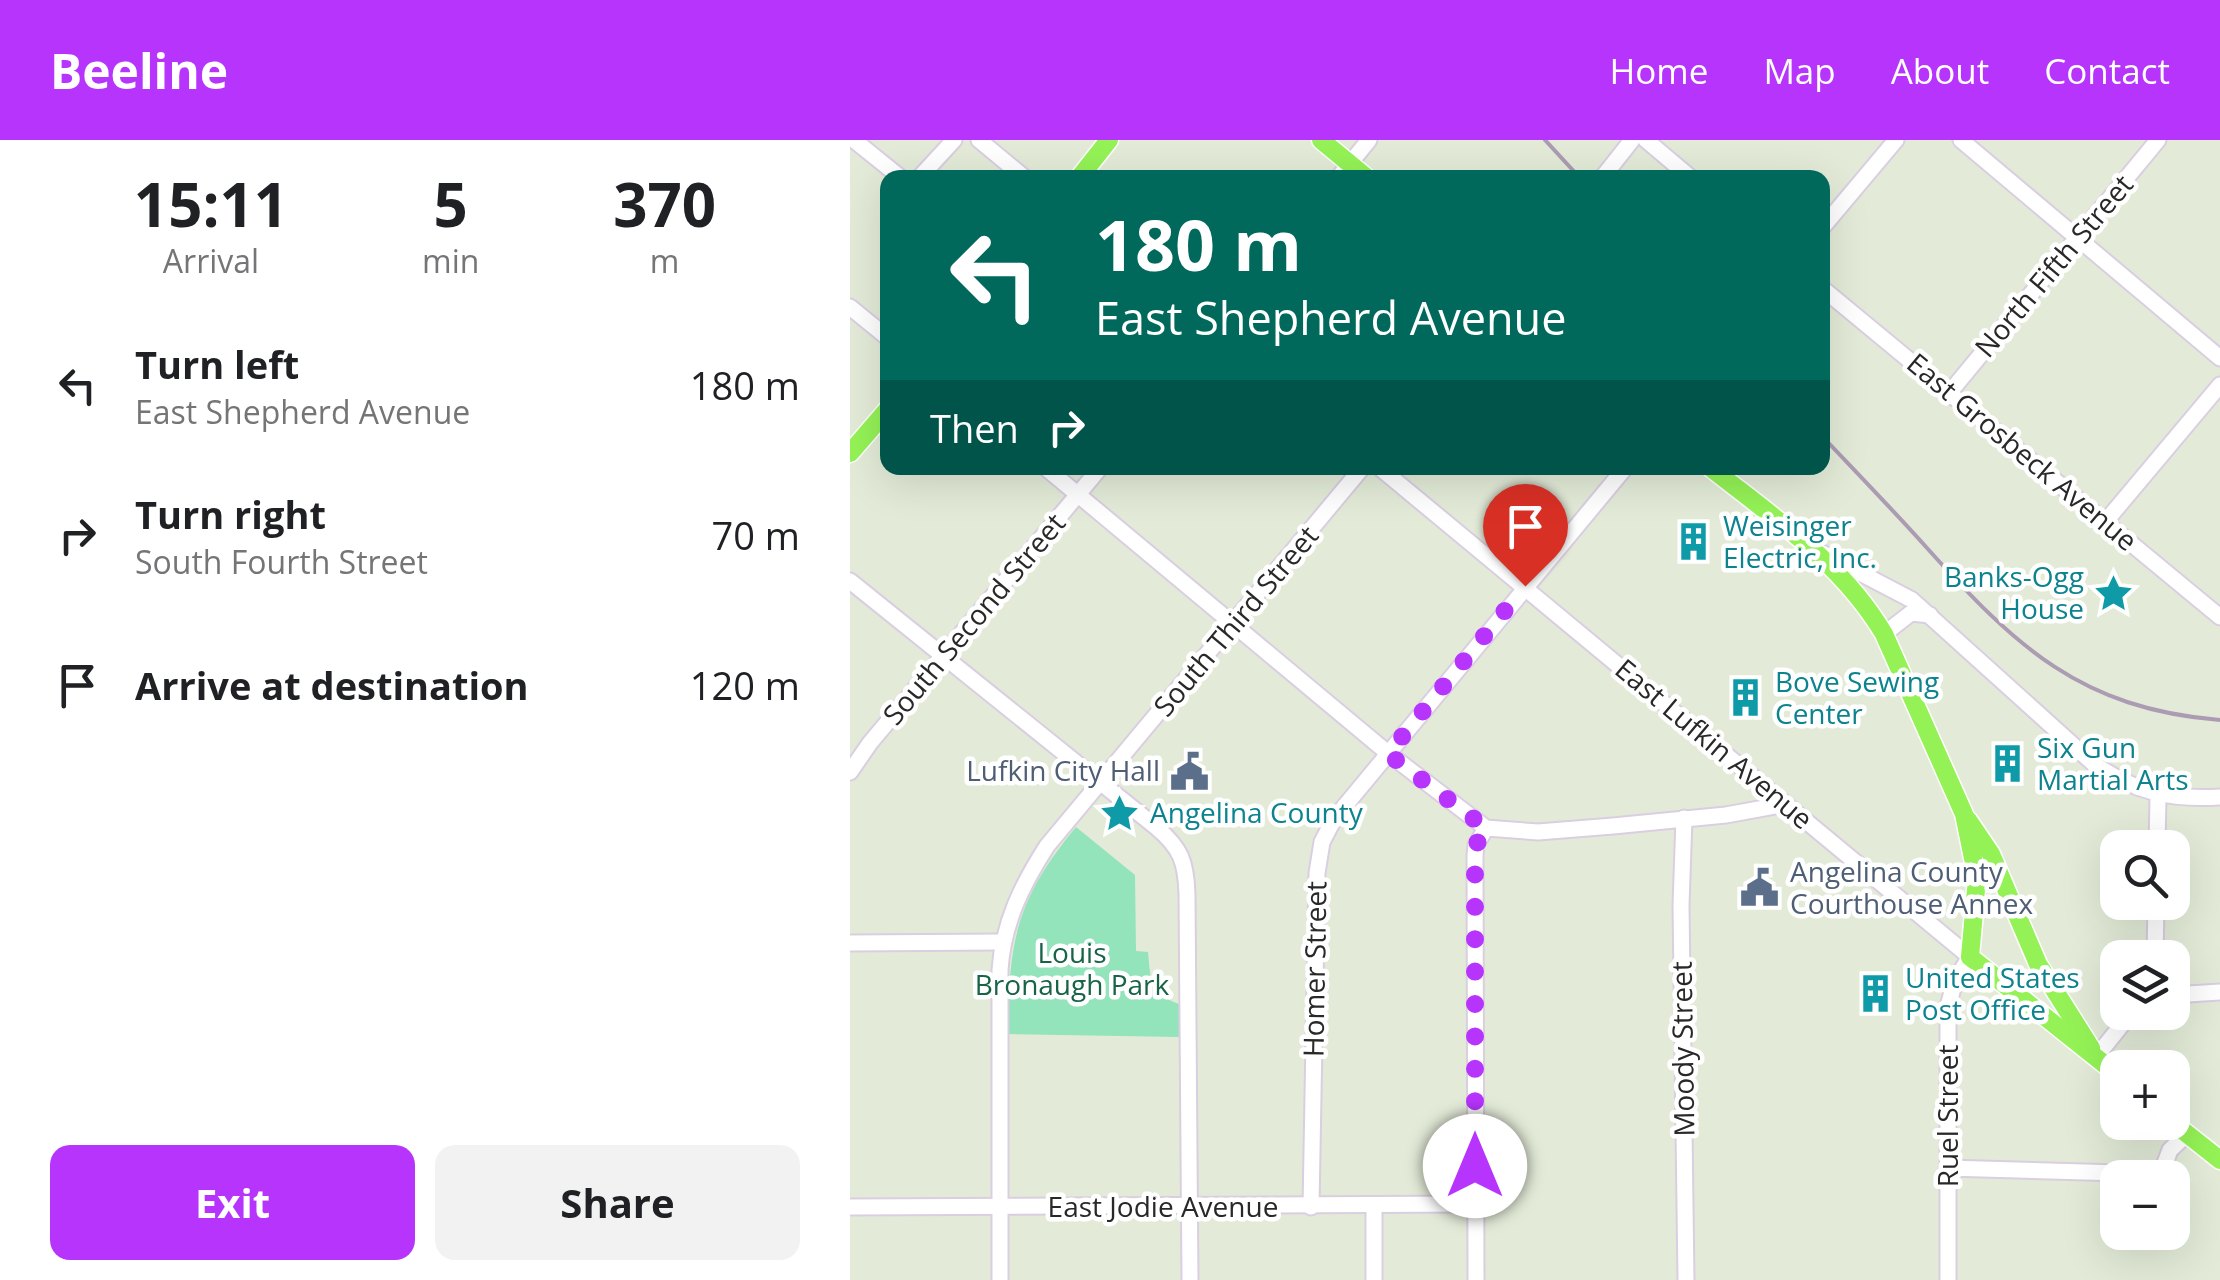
<!DOCTYPE html>
<html lang="en">
<head>
<meta charset="utf-8">
<style>
	:root { --surface:#fff; --page:#f2f2f2; --text:#202124; --muted:#757577; --accent:#b634fc }
	body { margin:0; font-family:"Open Sans",sans-serif; background:var(--page); color:var(--text); height:100vh; display:flex; flex-direction:column; font-size:38px; white-space:nowrap }
	* { box-sizing:border-box; margin:0 }
	p { font-size:32px; color:var(--muted) }
	.icon { flex:none; width:55px; height:55px; fill:none; stroke:currentColor; stroke-width:2; stroke-linecap:round; stroke-linejoin:round }
	.map { position:relative; flex:1; overflow:hidden }
	.details { display:flex; flex-direction:column; background:var(--surface); width:850px }
	.details>* { flex:none }
	.hud { position:absolute; left:30px; top:30px; width:950px; height:305px; border-radius:20px; box-shadow:0 10px 40px #0002; background:#00695c; color:#fff; overflow:hidden }
	.controls { position:absolute; left:1250px; top:690px; display:grid; gap:20px }
	.controls a { display:grid; place-items:center; width:90px; height:90px; border-radius:20px; background:var(--surface); box-shadow:0 10px 40px #0002; font-size:50px }
	.pin { position:absolute; display:grid; place-items:center; width:85px; height:85px; color:#fff; margin:-102px -42px; border-radius:50% 50% 50% 0; rotate:-45deg; box-shadow:0 0 10px #0007 }
	.pin .icon { rotate:45deg }
	.me { position:absolute; width:110px; margin:-55px; rotate:0deg; stroke-linejoin:round; filter:drop-shadow(0 0 8px #0008) }
	.turn { display:flex; align-items:center; gap:35px; height:210px; padding:0 50px; font-size:45px }
	.turn .icon { width:130px; height:130px; stroke-width:2.5 }
	.turn b { display:block; font-size:70px; line-height:85px }
	.then { display:flex; align-items:center; height:95px; padding:0 50px; background:#0003; gap:20px; font-size:38px }
	.eta { display:flex; justify-content:space-evenly; align-items:center; height:170px; text-align:center }
	.eta b { font-size:60px; font-weight:700; line-height:70px }
	.primary-button { display:flex; gap:20px; margin-top:auto; padding:20px 50px }
	.primary-button a { flex:1; height:115px; border-radius:20px; background:var(--accent); color:#fff; font-size:40px; font-weight:700; line-height:115px; text-align:center }
	.primary-button a+a { background:var(--page); color:var(--text) }
	ul { padding:0; list-style:none }
	li { display:flex; align-items:center; gap:30px; height:150px; padding:0 50px }
	li div { flex:1 }
	li b { display:block; font-size:38px }
	li em { font-style:normal }
	header { display:flex; align-items:center; gap:60px; box-sizing:border-box; height:140px; padding:0 50px; background:var(--accent); color:#fff }
	header strong { font-size:48px }
	nav { display:flex; gap:55px; margin-inline-start:auto; font-size:35px }
	main { display:flex; flex:1; min-height:0 }
	.map>svg:first-child { display:block }
</style>
</head>
<body>
<header>
<strong>Beeline</strong>
<nav><a>Home</a><a>Map</a><a>About</a><a>Contact</a></nav>
</header>
<main>
<section class="details">
<div class="eta">
<div><b>15:11</b><p>Arrival</p></div>
<div><b>5</b><p>min</p></div>
<div><b>370</b><p>m</p></div>
</div>
<ul>
<li><svg class="icon" aria-label="left" viewBox="0 0 24 24"><path d="M17 20v-9H6M10 6l-5 5 5 5"/></svg><div><b>Turn left</b><p>East Shepherd Avenue</p></div><em>180 m</em></li>
<li><svg class="icon" aria-label="right" viewBox="0 0 24 24"><path d="M7 20v-9h11M14 6l5 5-5 5"/></svg><div><b>Turn right</b><p>South Fourth Street</p></div><em>70 m</em></li>
<li><svg class="icon" aria-label="arrive" viewBox="0 0 24 24"><path d="M6 21V4h12l-3 4 3 4H6"/></svg><div><b>Arrive at destination</b></div><em>120 m</em></li>
</ul>
<div class="primary-button"><a>Exit</a><a>Share</a></div>
</section>
<div class="map">
<svg width="1370" height="1140" viewBox="0 0 1370 1140">
	<rect width="100%" height="100%" fill="#e3ebd8"/>
	<path fill="#93e3bb" d="M226,687L285,735L286,811L298,812C301,842 299,853 329,864L330,897L158,894C159,801 165,761 226,687Z"/>
	<g fill="none" stroke-linecap="round" stroke-linejoin="round">
		<defs>
			<g id="minor">
				<path d="M4,0L51,38"/>
				<path d="M129,0L175,38"/>
				<path d="M796,0L841,38"/>
				<path d="M1111,0L1370,218"/>
				<path d="M69,38L104,0"/>
				<path d="M488,38L519,0"/>
				<path d="M752,38L782,0"/>
				<path d="M972,88L1046,0"/>
				<path d="M972,148L1370,477"/>
				<path d="M0,167L38,198"/>
				<path d="M1100,252L1308,0"/>
				<path d="M196,328L539,614L636,688L688,692L763,686L876,675L936,664"/>
				<path d="M530,328L1120,817L1105,840L1098,867V1140"/>
				<path d="M1256,381L1370,245"/>
				<path d="M972,413L1062,460L1244,624C1285,652 1320,660 1370,657"/>
				<path d="M0,441L306,687C331,708 336,722 337,754L340,1140"/>
				<path d="M1034,494L1061,473L1080,475"/>
				<path d="M0,632L20,603L250,328"/>
				<path d="M834,678L831,765L836,1140"/>
				<path d="M1307,708L1308,656"/>
				<path d="M0,803L152,802"/>
				<path d="M1305,818L1306,762"/>
				<path d="M1322,855L1370,852"/>
				<path d="M1246,917L1282,872"/>
				<path d="M1097,1028L1306,1034L1312,1031L1320,1010L1336,995"/>
				<path d="M0,1067L625,1064"/>
				<path d="M461,1067L467,733L472,702L484,679L775,328"/>
				<path d="M150,1140V830C153,783 172,745 197,706L512,328"/>
				<path d="M524,1140V1066"/>
				<path d="M626,1140L625,715L626,705L636,688"/>
			</g>
			<g id="major">
				<path d="M471,0L517,38"/>
				<path d="M229,38L259,0"/>
				<path d="M0,313L38,269"/>
				<path d="M861,328C924,378 992,423 1034,494L1114,674L1127,738L1120,817L1268,935"/>
				<path d="M1118,680L1141,714L1188,824L1241,908"/>
				<path d="M1322,982L1370,1020"/>
			</g>
		</defs>
		<use href="#minor" stroke="#dacee1" stroke-width="19"/>
		<use href="#major" stroke="#fff" stroke-width="21"/>
		<use href="#minor" stroke="#fff" stroke-width="15"/>
		<use href="#major" stroke="#94f256" stroke-width="18"/>
		<g stroke="#ab9cb3" stroke-width="4">
			<path d="M695,0L730,38"/>
			<path d="M972,296C1007,333 1043,370 1077,408C1165,506 1231,569 1370,580"/>
		</g>
	</g>
	<g fill="none" stroke-linecap="round" stroke-linejoin="round">
		<path stroke="#b634fc" stroke-width="18" stroke-dasharray="0 32.4" d="M625,1026V715L626,705L636,688L538,614L675,446"/>
	</g>
	<defs>
		<symbol id="building-bare" viewBox="-9 -9 18 18"><path d="M-4-6H4V6H1V3H-1V6H-4ZM-2.5-4.3h1.7v1.8h-1.7ZM.8-4.3h1.7v1.8H.8ZM-2.5-1h1.7V.8h-1.7ZM.8-1h1.7V.8H.8Z" fill="#0f9aa8" stroke="#fff" stroke-width="2.5" paint-order="stroke"/></symbol>
		<symbol id="sight-bare" viewBox="-9 -9 18 18"><path d="M0-6L1.8-2.2L6-1.7L2.9 1.2L3.7 5.4L0 3.3L-3.7 5.4L-2.9 1.2L-6-1.7L-1.8-2.2Z" fill="#0f9aa8" stroke="#fff" stroke-width="2.5" paint-order="stroke"/></symbol>
		<symbol id="civic-bare" viewBox="-9 -9 18 18"><path d="M-.6-6.5H3V-4.5H.6V-3L4-1V1h2V6H-6V1h2V-1L-.6-3ZM-1.2 2.5V6h2.4V2.5Z" fill="#5c6f8a" stroke="#fff" stroke-width="2.5" paint-order="stroke"/></symbol>
	</defs>
	<g fill-rule="evenodd">
		<use href="#building-bare" x="816" y="374" width="55" height="55"/>
		<use href="#sight-bare" x="1236" y="426" width="55" height="55"/>
		<use href="#building-bare" x="868" y="530" width="55" height="55"/>
		<use href="#building-bare" x="1130" y="596" width="55" height="55"/>
		<use href="#civic-bare" x="312" y="604" width="55" height="55"/>
		<use href="#sight-bare" x="242" y="646" width="55" height="55"/>
		<use href="#civic-bare" x="882" y="720" width="55" height="55"/>
		<use href="#building-bare" x="998" y="826" width="55" height="55"/>
	</g>
	<g text-anchor="middle" stroke-width="9" stroke-linejoin="round" paint-order="stroke">
		<g font-size="28" fill="#282828" stroke="#fff">
			<text transform="translate(1204 126) rotate(-50)" y="10">North Fifth Street</text>
			<text transform="translate(1172 312) rotate(40)" y="10">East Grosbeck Avenue</text>
			<text transform="translate(124 479) rotate(-50)" y="10">South Second Street</text>
			<text transform="translate(386 481) rotate(-50)" y="10">South Third Street</text>
			<text transform="translate(864 604) rotate(40)" y="10">East Lufkin Avenue</text>
			<text transform="translate(465 829) rotate(-89)" y="10">Homer Street</text>
			<text transform="translate(833 909) rotate(-91)" y="10">Moody Street</text>
			<text transform="translate(1098 976) rotate(-90)" y="10">Ruel Street</text>
			<text x="313" y="1077">East Jodie Avenue</text>
		</g>
		<g font-size="28" fill="#0d838f" stroke="#fff" text-anchor="start">
			<text x="873" y="396">Weisinger<tspan x="873" dy="32">Electric, Inc.</tspan></text>
			<text x="1234" y="447" text-anchor="end">Banks-Ogg<tspan x="1234" dy="32">House</tspan></text>
			<text x="925" y="552">Bove Sewing<tspan x="925" dy="32">Center</tspan></text>
			<text x="1187" y="618">Six Gun<tspan x="1187" dy="32">Martial Arts</tspan></text>
			<text x="300" y="683">Angelina County</text>
			<text x="1055" y="848">United States<tspan x="1055" dy="32">Post Office</tspan></text>
		</g>
		<g font-size="28" fill="#4e5e75" stroke="#fff" text-anchor="end">
			<text x="310" y="641">Lufkin City Hall</text>
			<text x="940" y="742" text-anchor="start">Angelina County<tspan x="940" dy="32">Courthouse Annex</tspan></text>
		</g>
		<g font-size="28" fill="#186448" stroke="#fff">
			<text x="222" y="823">Louis<tspan x="222" dy="32">Bronaugh Park</tspan></text>
		</g>
	</g>
</svg>
<div class="controls">
<a><svg class="icon" aria-label="search" viewBox="0 0 24 24"><circle cx="10" cy="10" r="6"/><path d="M15 15l6 6"/></svg></a>
<a><svg class="icon" aria-label="layers" viewBox="0 0 24 24"><path d="M12 4l9 5-9 5-9-5zM3 14l9 5 9-5"/></svg></a>
<a>+</a>
<a>−</a>
</div>
<div class="pin" style="left:675px;top:446px;background:#d93025"><svg class="icon" aria-label="arrive" viewBox="0 0 24 24"><path d="M6 21V4h12l-3 4 3 4H6"/></svg></div>
<svg class="me" style="left:625px;top:1026px" viewBox="-20 -20 40 40"><circle r="19" fill="#fff"/><path d="M0-13L10 11 0 6-10 11z" fill="#b634fc"/></svg>
<div class="hud">
<div class="turn"><svg class="icon" aria-label="left" viewBox="0 0 24 24"><path d="M17 20v-9H6M10 6l-5 5 5 5"/></svg><div><b>180 m</b>East Shepherd Avenue</div></div>
<div class="then">Then<svg class="icon" aria-label="right" viewBox="0 0 24 24"><path d="M7 20v-9h11M14 6l5 5-5 5"/></svg></div>
</div>
</div>
</main>
</body>
</html>
